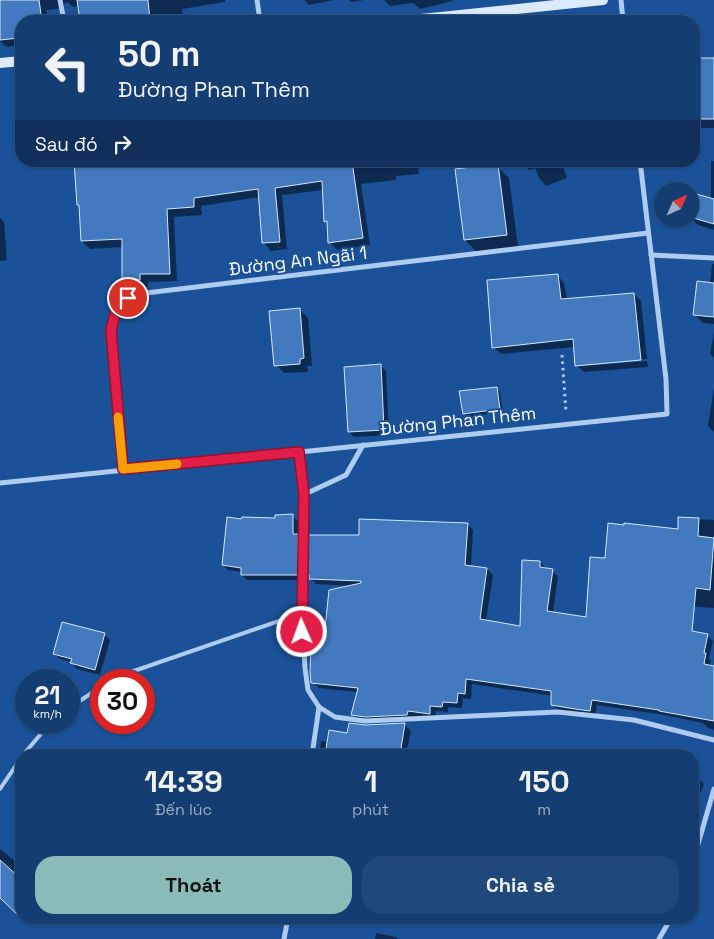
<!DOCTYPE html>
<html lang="vi">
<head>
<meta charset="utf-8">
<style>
	:root { --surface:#143d72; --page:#21487a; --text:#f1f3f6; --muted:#9daec4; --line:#335684; --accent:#8bbbb9 }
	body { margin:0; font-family:"Space Grotesk",sans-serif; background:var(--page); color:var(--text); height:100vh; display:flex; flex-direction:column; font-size:19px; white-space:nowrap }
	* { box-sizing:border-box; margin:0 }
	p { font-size:16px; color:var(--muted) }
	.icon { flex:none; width:28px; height:28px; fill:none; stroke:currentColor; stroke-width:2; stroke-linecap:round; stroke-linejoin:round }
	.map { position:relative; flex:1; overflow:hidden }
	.details { position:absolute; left:15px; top:749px; width:684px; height:175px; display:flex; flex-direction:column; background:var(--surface); border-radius:20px; box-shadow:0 1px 4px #0004,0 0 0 1px var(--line) }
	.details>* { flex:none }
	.top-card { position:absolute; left:15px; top:15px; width:685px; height:152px; border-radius:20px; box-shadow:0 1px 4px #0004,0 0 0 1px var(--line); background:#143d72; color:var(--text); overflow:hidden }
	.needle { width:32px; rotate:45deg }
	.buttons { position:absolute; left:654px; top:182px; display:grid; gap:10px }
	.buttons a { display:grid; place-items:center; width:45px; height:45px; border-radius:50%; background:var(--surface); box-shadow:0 1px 4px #0004,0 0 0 1px var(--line); font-size:25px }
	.speed { position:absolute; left:15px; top:669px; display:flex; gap:10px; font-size:25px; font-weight:700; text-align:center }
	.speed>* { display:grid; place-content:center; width:65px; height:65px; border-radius:50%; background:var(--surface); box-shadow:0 1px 4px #0004,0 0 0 1px var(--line); line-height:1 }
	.speed small { font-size:12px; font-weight:400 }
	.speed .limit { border:8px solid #d22; background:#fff; color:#111 }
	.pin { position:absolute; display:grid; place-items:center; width:42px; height:42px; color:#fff; margin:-21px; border:2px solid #fff; border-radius:50%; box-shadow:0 1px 5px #0007 }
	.me { position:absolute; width:55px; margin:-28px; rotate:358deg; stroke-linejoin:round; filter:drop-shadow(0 0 4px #0008) }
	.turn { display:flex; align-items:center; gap:18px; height:105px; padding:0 20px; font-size:22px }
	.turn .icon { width:65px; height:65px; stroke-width:2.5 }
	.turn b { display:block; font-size:35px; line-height:42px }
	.then { display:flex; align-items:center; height:48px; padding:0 20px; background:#0003; gap:10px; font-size:19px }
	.eta { display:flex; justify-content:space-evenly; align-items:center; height:85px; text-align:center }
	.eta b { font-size:30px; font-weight:600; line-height:35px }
	.action { display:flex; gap:10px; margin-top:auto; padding:10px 20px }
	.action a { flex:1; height:58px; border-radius:20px; background:var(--accent); color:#111; font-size:20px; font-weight:600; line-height:58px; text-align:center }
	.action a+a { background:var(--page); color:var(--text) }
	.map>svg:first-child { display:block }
</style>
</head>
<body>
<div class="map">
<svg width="714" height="939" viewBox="0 0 714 939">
	<rect width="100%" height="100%" fill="#1a5198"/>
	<g fill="#0007">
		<path d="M0,0H225V2L182,9L183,16L156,19V21H81L80,12L77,6L73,7L68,2L64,4L63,8L46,10L48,21H21V45L6,47L0,41Z"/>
		<path d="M304,0H333L309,5Z"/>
		<path d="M349,0H364L351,2Z"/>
		<path d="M384,0H453V1L420,9L413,3L390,6Z"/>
		<path d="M694,59L714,60V128H694Z"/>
		<path d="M75,161H417L419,174L396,176V180L361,184L370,245L337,250L330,242L329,225L325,221L323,190L282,195L287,249L271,251L264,243L260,197L201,206L202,215L174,217L177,281L148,282V287H131L123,279V247L90,249L82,241L80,207L78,205Z"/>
		<path d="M521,161H561L567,178L546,186L539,178L535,168L529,170Z"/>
		<path d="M711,161H714V230L698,225L690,218V210L711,199Z"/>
		<path d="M497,166L509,178L518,247L477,252L465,240L457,170Z"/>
		<path d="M0,218L4,222L7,260L0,261Z"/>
		<path d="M712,264H714V324L703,323L695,315L710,284Z"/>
		<path d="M557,275L564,283L567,300L634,294L641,301L647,359L581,364V366L647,361L648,367L584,372L576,365L575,347L501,354L493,347Z"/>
		<path d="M300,310L308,318L312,366H307L308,372L284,373L276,365Z"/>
		<path d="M714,332V358L710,354Z"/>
		<path d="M380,365L386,371L389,435L354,437L349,432Z"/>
		<path d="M496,388L500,392L503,412L468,417L464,413Z"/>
		<path d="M714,388V432L708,426Z"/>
		<path d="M293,516L298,521V536L303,541V580H247L242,575V572L228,570L223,564L243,520H276Z"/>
		<path d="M679,518L714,520V608L597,600L606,560L679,530Z"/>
		<path d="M468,524L473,530L471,567L487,569L493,575L486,621L521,627L539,562L558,576L553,613L707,635L713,641L709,659L711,660L710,665L714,666V730L708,728L703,723L664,715L597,705L595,716L558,710L552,704L553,696L472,684L471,699L463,698L462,708L448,707V712L436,711L435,719L358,720L353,714L358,692L319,688L313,682L326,639L351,586L316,584L308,575L360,537Z"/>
		<path d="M104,634L110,640L100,675L77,669L71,662L60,659L54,654Z"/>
		<path d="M405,725L411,731L406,755H319L321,741L328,742L365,727Z"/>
		<path d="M692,775L697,777L704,784L696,804L692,803Z"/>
		<path d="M0,849L19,864L13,873L21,881V917L0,899Z"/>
		<path d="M376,933L396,937L398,939H375Z"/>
	</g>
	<g fill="#437abf" stroke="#d5e7fb">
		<path d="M0,0H39L42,21H21V34H18L19,38L0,40Z"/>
		<path d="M77,0H148L150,20L80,21Z"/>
		<rect x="694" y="58" width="20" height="61"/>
		<path d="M74,161H352L363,238L328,243L327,221L324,222L322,181L275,188L280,242L262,243L258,189L194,198V207L167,209L170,274H140V280H122V239L81,241L79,205H77Z"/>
		<path d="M498,164L507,235L464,240L455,169Z"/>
		<path d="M693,193L714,199V224L690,217V206Z"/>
		<path d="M558,274L561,299L634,293L641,360L575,366L573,339L492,348L487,280Z"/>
		<path d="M697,281L714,283V317L693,315Z"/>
		<path d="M300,308L304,358L300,359V364L274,366L269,311Z"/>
		<path d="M381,364L384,430L348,432L344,367Z"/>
		<path d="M497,387L500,409L463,414L459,391Z"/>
		<path d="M293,514V534H298V575H241V568L222,565L227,517L241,519L242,517L275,518V515Z"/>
		<path d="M678,517L699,518L698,536L714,538L710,590L696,588L692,631L708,634L704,653H706L704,664L714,666V721L659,711V710L592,700L590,711L575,709L551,705V691L466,679L465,694L458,693L457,703L443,702L442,707L430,706V714L408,711L407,715L365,717L351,715L358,688L311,683L310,672L311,637L324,638L329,590L361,583V581L309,579V575H307V535H359V519L468,523L465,565L487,568L480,619L520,626L522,560L540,561V567L553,569L547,611L586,617L590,557L605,558L608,523L624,525V523L678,529Z"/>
		<path d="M62,622L105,633L95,670L70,663L72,659L53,654Z"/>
		<path d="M349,723L365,725L405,723L400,755H325L329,730L347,733Z"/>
		<path d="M0,860L21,879V918L0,898Z"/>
	</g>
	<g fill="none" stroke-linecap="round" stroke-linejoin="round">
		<path stroke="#aeccf0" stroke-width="3" stroke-dasharray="2.5 4" stroke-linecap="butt" d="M562,355L566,412"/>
		<g stroke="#aeccf0" stroke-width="4">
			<path d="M114,680L131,672L302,613"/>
			<path d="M69,708L101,687"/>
			<path d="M23,755L51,722"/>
			<path d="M0,789L21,758"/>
		</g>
		<g stroke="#aeccf0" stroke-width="5">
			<path d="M60,0L64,21"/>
			<path d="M257,0L260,21"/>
			<path d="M621,0L623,21"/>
			<path d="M651,255L714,258"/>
			<path d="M363,445L346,475L303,495L302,613L305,668L308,690L319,707L335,717L365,721L558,712L634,720L714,740"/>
			<path d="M299,452L303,495"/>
			<path d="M123,469L111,330C117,304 120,301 146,293L648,233"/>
			<path d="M0,483L667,414L666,379L640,161"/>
			<path d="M312,755L319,707"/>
			<path d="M692,865L714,789"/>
			<path d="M284,939L288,918"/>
			<path d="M659,939L671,918"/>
		</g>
		<g stroke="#dceafb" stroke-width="10">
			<path d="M402,21L603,0"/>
			<path d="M0,63L21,61"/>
		</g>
	</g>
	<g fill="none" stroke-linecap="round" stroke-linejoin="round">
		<defs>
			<path id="route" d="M128,298L116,311L111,330L123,469L299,452L304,495L302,632"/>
		</defs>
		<use href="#route" stroke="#92132f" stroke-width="12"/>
		<use href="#route" stroke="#e11d48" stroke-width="9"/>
		<path stroke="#f59e0b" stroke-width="9" d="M118,417L123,469L177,464"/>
	</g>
	<g text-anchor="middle" stroke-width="4" stroke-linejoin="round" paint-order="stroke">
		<g font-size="18" fill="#fff" stroke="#1a5198">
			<text transform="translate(298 261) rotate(-7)" y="6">Đường An Ngãi 1</text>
			<text transform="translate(458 421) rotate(-6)" y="6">Đường Phan Thêm</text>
		</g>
	</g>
</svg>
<div class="buttons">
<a><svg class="needle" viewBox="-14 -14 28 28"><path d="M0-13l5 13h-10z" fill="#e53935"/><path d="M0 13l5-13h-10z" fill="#9daec4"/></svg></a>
</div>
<div class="speed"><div>21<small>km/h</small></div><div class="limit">30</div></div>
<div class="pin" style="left:128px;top:298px;background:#d93025"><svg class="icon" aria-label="arrive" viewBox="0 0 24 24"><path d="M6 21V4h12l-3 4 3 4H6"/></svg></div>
<svg class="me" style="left:302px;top:632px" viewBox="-20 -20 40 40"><circle r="17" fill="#e11d48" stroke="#fff" stroke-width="3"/><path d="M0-11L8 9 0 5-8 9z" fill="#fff"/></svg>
<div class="top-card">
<div class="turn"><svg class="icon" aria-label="left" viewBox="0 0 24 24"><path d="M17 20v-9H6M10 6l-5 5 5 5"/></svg><div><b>50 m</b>Đường Phan Thêm</div></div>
<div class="then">Sau đó<svg class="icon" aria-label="right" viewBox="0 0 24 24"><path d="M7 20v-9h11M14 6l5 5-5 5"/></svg></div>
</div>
<section class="details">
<div class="eta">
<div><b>14:39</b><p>Đến lúc</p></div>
<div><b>1</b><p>phút</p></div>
<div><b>150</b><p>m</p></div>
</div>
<div class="action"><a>Thoát</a><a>Chia sẻ</a></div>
</section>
</div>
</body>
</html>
